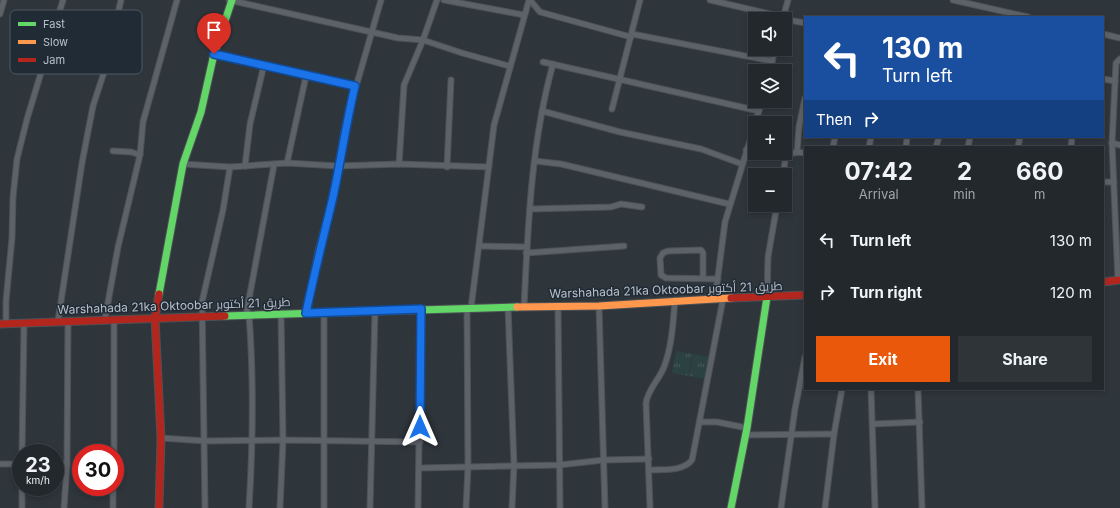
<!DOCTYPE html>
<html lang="en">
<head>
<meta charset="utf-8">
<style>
	:root { --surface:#22282c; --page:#2e3438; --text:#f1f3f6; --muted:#a2a6a9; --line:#3f4448; --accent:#ea580c }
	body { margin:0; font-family:Inter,Cairo,sans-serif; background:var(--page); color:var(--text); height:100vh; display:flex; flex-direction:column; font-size:15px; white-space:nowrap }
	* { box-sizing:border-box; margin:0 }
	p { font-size:13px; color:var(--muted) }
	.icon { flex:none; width:22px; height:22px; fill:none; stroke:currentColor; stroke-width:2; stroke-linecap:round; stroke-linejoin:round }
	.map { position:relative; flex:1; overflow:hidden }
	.details { position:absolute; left:804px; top:146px; width:300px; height:244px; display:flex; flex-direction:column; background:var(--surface); border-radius:0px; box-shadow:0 2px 6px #0003,0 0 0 1px var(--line) }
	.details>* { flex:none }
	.banner { position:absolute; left:804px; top:16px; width:300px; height:122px; border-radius:0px; box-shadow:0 2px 6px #0003,0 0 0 1px var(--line); background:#1a4fa0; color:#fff; overflow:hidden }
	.fabs { position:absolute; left:748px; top:12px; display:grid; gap:8px }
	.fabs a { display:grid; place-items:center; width:44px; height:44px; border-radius:0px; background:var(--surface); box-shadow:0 2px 6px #0003,0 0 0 1px var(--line); font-size:20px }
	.speed { position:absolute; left:12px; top:444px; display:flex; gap:8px; font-size:20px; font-weight:700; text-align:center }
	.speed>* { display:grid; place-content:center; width:52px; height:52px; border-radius:50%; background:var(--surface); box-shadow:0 2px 6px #0003,0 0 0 1px var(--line); line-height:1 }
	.speed small { font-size:10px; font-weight:400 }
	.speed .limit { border:6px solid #d22; background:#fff; color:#111 }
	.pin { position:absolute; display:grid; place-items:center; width:34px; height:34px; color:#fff; margin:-41px -17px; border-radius:50% 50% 50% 0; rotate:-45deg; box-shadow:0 0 4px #0007 }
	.pin .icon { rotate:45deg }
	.me { position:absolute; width:44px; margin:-22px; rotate:0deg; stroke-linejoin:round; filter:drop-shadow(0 0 3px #0008) }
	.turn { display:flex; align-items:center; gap:14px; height:84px; padding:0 12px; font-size:18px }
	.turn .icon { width:52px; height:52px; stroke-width:2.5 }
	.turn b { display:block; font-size:28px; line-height:34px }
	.then { display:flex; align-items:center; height:38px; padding:0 12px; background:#0003; gap:8px; font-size:15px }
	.eta { display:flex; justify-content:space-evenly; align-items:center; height:68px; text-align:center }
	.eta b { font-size:24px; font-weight:700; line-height:28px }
	.cta { display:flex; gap:8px; margin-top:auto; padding:8px 12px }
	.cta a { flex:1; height:46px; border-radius:0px; background:var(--accent); color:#fff; font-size:16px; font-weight:700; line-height:46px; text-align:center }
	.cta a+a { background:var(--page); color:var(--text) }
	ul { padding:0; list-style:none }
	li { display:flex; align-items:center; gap:12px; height:52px; padding:0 12px }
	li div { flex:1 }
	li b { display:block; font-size:15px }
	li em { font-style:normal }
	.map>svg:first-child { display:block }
</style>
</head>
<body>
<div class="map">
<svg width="1120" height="508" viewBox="0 0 1120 508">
	<defs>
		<pattern id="grass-tufts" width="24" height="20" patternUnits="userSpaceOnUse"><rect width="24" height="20" fill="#2b4142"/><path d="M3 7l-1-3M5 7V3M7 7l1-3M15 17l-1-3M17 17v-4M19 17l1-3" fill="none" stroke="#485b5c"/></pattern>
	</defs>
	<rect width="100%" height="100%" fill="#2e353b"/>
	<g fill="url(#grass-tufts)">
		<path d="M676,351L692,354L688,376L672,373Z"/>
		<path d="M693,354L709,357L705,379L689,376Z"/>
	</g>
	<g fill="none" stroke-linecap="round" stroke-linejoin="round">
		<defs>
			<g id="street">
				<path d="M229,0L398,38L423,40L462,53L509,66"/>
				<path d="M444,0L524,15"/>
				<path d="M530,0L540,12L631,37"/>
				<path d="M710,0L783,17"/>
				<path d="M953,0L1028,17"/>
				<path d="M0,14L4,0"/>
				<path d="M783,18L788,0"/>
				<path d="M783,19L805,23"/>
				<path d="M632,34L772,61"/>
				<path d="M1103,34L1120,38"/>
				<path d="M214,54L355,86"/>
				<path d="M543,62L759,111"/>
				<path d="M770,71L775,49"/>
				<path d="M1103,79L1115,81"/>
				<path d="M612,109L640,0"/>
				<path d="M542,111L620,132L701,149L742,164"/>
				<path d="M755,123L762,101"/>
				<path d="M1112,143L1120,145"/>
				<path d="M833,147L835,137"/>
				<path d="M869,147L871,137"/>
				<path d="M906,147L907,137"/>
				<path d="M936,147L939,137"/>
				<path d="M968,147L970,137"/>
				<path d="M1018,147L1020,137"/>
				<path d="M1071,147L1072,137"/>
				<path d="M746,150L755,151"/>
				<path d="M113,151L131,152L140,155"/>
				<path d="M797,152L799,127L805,98"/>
				<path d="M766,153L786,155L797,152L805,153"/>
				<path d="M535,161L561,164L729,204"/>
				<path d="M287,163L306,76"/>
				<path d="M183,164L230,167L287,163L338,166L399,164L489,167"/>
				<path d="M399,164L404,85L423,40L437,0"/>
				<path d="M245,166L250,124L264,65"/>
				<path d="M447,167L451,80"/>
				<path d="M783,175L786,155"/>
				<path d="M1103,182H1114"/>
				<path d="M530,209L611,207L621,204L642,207"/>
				<path d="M480,246L527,247"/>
				<path d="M526,253L624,246"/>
				<path d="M703,278V253L701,250L668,251L663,253L660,258L661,275L666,278L718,279"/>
				<path d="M1118,280L1112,143L1116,63L1120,59"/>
				<path d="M767,297L768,257L777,205"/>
				<path d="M715,299L725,222L755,124"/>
				<path d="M558,306L560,508"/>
				<path d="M599,306L605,508"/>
				<path d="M508,307L514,465L512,508"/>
				<path d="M524,307C528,226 531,143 553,64"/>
				<path d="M471,308L494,125L529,0"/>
				<path d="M306,313L318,251L333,195L345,125L381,0"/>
				<path d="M324,313V508"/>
				<path d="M246,315L274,165"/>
				<path d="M105,319L118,247L140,155L143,122L177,0"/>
				<path d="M114,319V453"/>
				<path d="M58,321L82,163L93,106L106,66L121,0"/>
				<path d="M6,324V301L12,238L13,197L17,159L27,119L63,0"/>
				<path d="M871,389L875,508"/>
				<path d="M918,389L922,508"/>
				<path d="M701,422H717L747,428"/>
				<path d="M873,424L920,422"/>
				<path d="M745,435L834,434"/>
				<path d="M161,438L206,441L283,440L420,442"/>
				<path d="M22,453L24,324"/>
				<path d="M0,464H21"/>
				<path d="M55,464H67"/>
				<path d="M420,468L559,465L604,460L649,459"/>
				<path d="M650,470C664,469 682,472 692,460L723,299"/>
				<path d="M22,508V487"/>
				<path d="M64,508L67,464L68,321"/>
				<path d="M113,508V487"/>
				<path d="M205,508L202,302L223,210L230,167"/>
				<path d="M249,508C253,443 254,379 249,315"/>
				<path d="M280,508L283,440L281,313"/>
				<path d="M370,508L375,311"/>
				<path d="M418,508L421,309"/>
				<path d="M466,508L468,467L467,308"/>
				<path d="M650,508L646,403C648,389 659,380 664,367C672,346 673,323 675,300"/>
				<path d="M781,508L795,409L805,357"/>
				<path d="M825,508L834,434L842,389"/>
			</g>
			<g id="fast">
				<path d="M159,294L183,164L201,112L214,54L232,0"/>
				<path d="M225,316L517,307"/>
				<path d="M731,508L747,428L767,297"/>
			</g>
			<path id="slow" d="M517,307L599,306L731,298"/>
			<g id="jam">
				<path d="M1103,282L1120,280"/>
				<path d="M731,298L805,295"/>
				<path d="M0,324L225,316"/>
				<path d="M159,508L161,438L155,318L159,294"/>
			</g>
		</defs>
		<use href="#street" stroke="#4c5155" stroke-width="7"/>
		<use href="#fast" stroke="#4c5155" stroke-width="9"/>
		<use href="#slow" stroke="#4c5155" stroke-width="9"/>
		<use href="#jam" stroke="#4c5155" stroke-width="9"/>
		<use href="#street" stroke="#5d6269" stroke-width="5"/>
		<use href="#fast" stroke="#63d668" stroke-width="7"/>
		<use href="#slow" stroke="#ff974d" stroke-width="7"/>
		<use href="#jam" stroke="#b3261e" stroke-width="7"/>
	</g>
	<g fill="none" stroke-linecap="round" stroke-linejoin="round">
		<defs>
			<path id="route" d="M214,54L355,86C346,123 341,160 333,197C324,235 314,274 306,313L421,309L420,427"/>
		</defs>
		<use href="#route" stroke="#114b97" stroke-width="10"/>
		<use href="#route" stroke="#1a73e8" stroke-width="7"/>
	</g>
	<g text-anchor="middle" stroke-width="3" stroke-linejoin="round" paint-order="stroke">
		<g font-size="12" fill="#b8c1cb" stroke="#202b36">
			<text transform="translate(666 290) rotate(-2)" y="4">Warshahada 21ka Oktoobar طريق 21 أكتوبر</text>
			<text transform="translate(174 306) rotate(-2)" y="4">Warshahada 21ka Oktoobar طريق 21 أكتوبر</text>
		</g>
	</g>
	<rect x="10" y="10" width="132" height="64" rx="6" fill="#202b36" stroke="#4e5863" stroke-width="1"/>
	<rect x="18" y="22" width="18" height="4" fill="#63d668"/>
	<rect x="18" y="40" width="18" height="4" fill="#ff974d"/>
	<rect x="18" y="58" width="18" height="4" fill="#b3261e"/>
	<g font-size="11" fill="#b8c1cb">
		<text x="43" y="28">Fast</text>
		<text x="43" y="46">Slow</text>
		<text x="43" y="64">Jam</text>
	</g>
</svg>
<div class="fabs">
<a><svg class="icon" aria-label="sound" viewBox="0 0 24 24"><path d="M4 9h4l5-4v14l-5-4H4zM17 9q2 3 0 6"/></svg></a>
<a><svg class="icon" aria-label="layers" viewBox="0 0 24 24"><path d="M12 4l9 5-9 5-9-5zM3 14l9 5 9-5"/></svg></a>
<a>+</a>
<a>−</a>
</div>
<div class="speed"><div>23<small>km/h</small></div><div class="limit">30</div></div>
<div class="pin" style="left:214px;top:54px;background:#d93025"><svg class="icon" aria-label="arrive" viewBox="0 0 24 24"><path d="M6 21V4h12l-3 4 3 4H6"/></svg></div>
<svg class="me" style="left:420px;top:427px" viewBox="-20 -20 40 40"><path d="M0-17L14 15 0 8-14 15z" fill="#1a73e8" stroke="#fff" stroke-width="4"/></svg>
<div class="banner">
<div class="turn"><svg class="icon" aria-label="left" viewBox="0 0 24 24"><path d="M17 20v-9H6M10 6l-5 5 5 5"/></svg><div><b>130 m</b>Turn left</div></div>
<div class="then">Then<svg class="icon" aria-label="right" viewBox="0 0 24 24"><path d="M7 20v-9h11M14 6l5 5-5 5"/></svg></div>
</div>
<section class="details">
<div class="eta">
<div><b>07:42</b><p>Arrival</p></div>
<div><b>2</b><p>min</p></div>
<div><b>660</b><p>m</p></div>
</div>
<ul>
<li><svg class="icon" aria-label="left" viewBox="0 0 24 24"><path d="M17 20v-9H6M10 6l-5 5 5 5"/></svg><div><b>Turn left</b></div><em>130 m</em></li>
<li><svg class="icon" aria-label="right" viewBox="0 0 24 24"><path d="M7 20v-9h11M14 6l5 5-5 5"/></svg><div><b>Turn right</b></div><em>120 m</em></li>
</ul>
<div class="cta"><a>Exit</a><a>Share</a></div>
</section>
</div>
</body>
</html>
